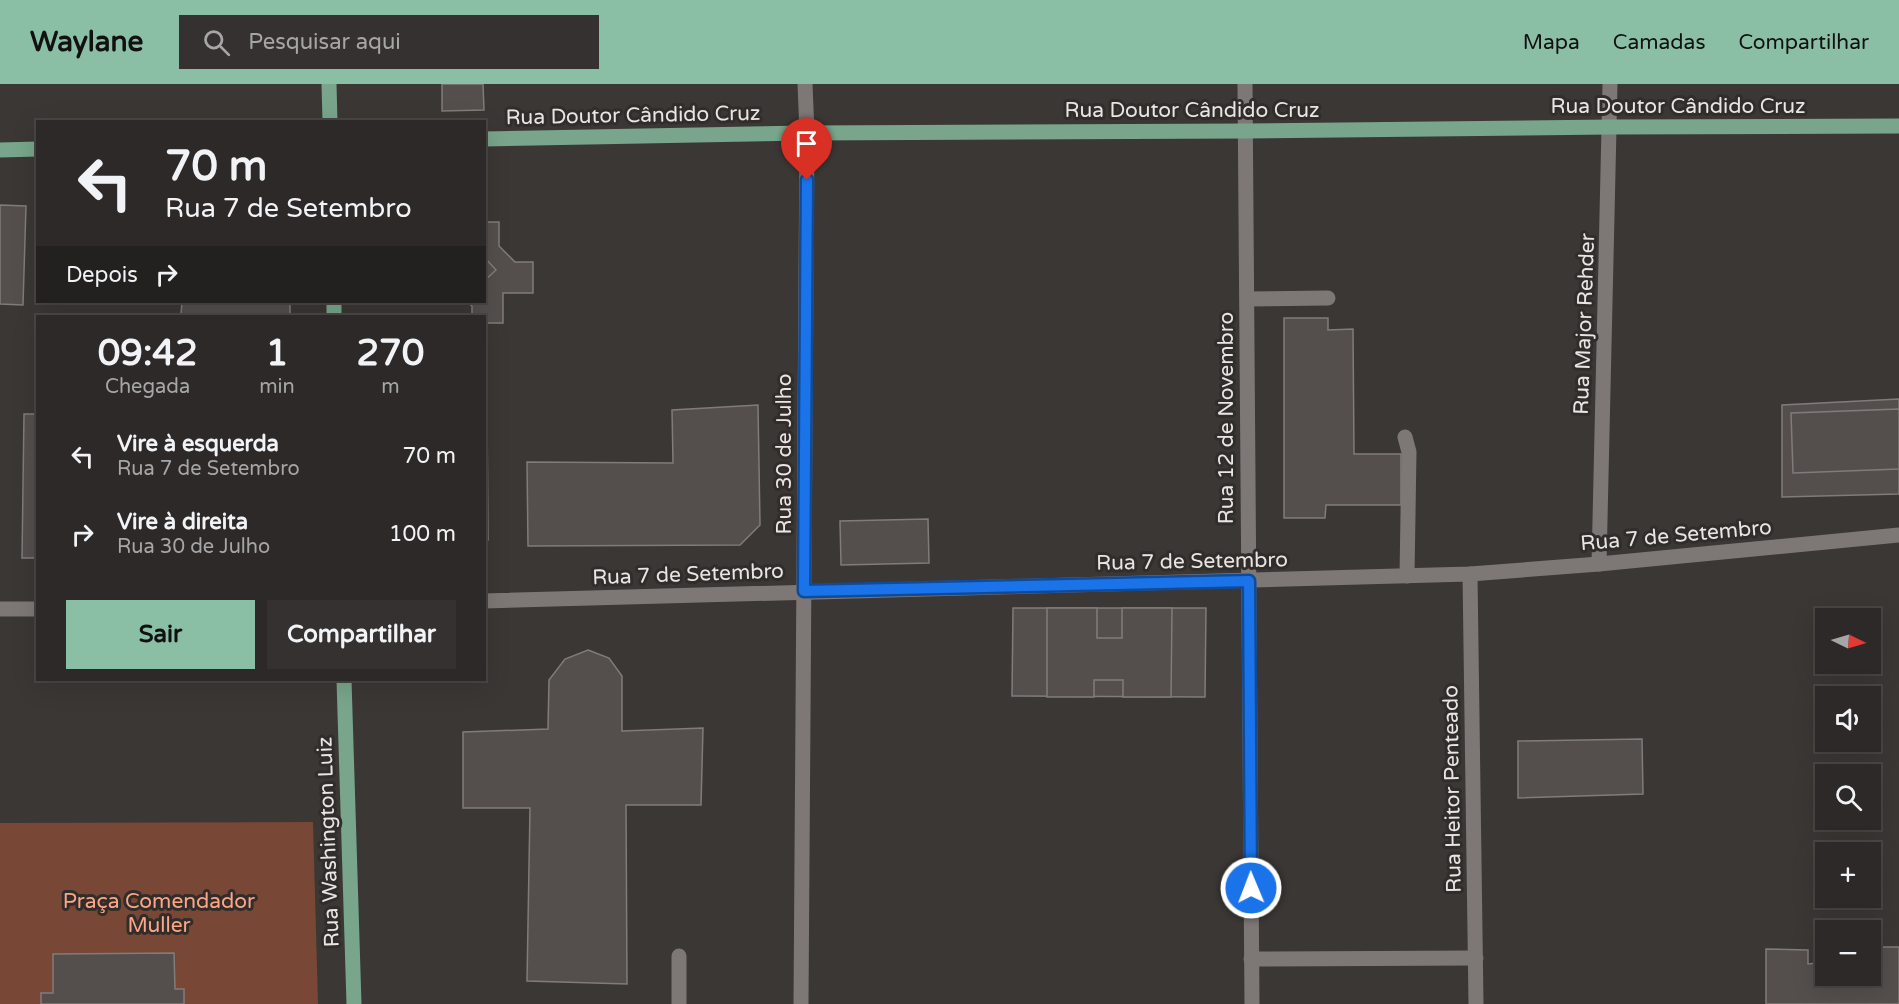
<!DOCTYPE html>
<html lang="pt">
<head>
<meta charset="utf-8">
<style>
	:root { --surface:#2c2928; --page:#343130; --text:#f1f3f6; --muted:#a6a6a8; --line:#484545; --accent:#8abfa5 }
	body { margin:0; font-family:"Varela Round",sans-serif; background:var(--page); color:var(--text); height:100vh; display:flex; flex-direction:column; font-size:22px; white-space:nowrap }
	* { box-sizing:border-box; margin:0 }
	p { font-size:20px; color:var(--muted) }
	.icon { flex:none; width:33px; height:33px; fill:none; stroke:currentColor; stroke-width:2; stroke-linecap:round; stroke-linejoin:round }
	.map { position:relative; flex:1; overflow:hidden }
	.drawer { position:absolute; left:36px; top:231px; width:450px; height:366px; display:flex; flex-direction:column; background:var(--surface); border-radius:0px; box-shadow:0 6px 24px #0002,0 0 0 2px var(--line) }
	.drawer>* { flex:none }
	.hud { position:absolute; left:36px; top:36px; width:450px; height:183px; border-radius:0px; box-shadow:0 6px 24px #0002,0 0 0 2px var(--line); background:#2c2928; color:var(--text); overflow:hidden }
	.needle { width:39px; rotate:95deg }
	.tools { position:absolute; left:1815px; top:524px; display:grid; gap:12px }
	.tools a { display:grid; place-items:center; width:66px; height:66px; border-radius:0px; background:var(--surface); box-shadow:0 6px 24px #0002,0 0 0 2px var(--line); font-size:30px }
	.pin { position:absolute; display:grid; place-items:center; width:51px; height:51px; color:#fff; margin:-62px -26px; border-radius:50% 50% 50% 0; rotate:-45deg; box-shadow:0 0 6px #0007 }
	.pin .icon { rotate:45deg }
	.me { position:absolute; width:66px; margin:-33px; rotate:359deg; stroke-linejoin:round; filter:drop-shadow(0 0 4px #0008) }
	.turn { display:flex; align-items:center; gap:21px; height:126px; padding:0 30px; font-size:27px }
	.turn .icon { width:78px; height:78px; stroke-width:2.5 }
	.turn b { display:block; font-size:42px; line-height:51px }
	.then { display:flex; align-items:center; height:57px; padding:0 30px; background:#0003; gap:12px; font-size:22px }
	.eta { display:flex; justify-content:space-evenly; align-items:center; height:102px; text-align:center }
	.eta b { font-size:36px; font-weight:700; line-height:42px }
	.cta { display:flex; gap:12px; margin-top:auto; padding:12px 30px }
	.cta a { flex:1; height:69px; border-radius:0px; background:var(--accent); color:#111; font-size:24px; font-weight:700; line-height:69px; text-align:center }
	.cta a+a { background:var(--page); color:var(--text) }
	ul { padding:0; list-style:none }
	li { display:flex; align-items:center; gap:18px; height:78px; padding:0 30px }
	li div { flex:1 }
	li b { display:block; font-size:22px }
	li em { font-style:normal }
	header { display:flex; align-items:center; gap:36px; box-sizing:border-box; height:84px; padding:0 30px; background:var(--accent); color:#111 }
	header strong { font-size:28px }
	nav { display:flex; gap:33px; margin-inline-start:auto; font-size:21px }
	.search { width:420px; height:54px; background:var(--page); display:flex; align-items:center; gap:15px; box-sizing:border-box; padding:0 21px; border-radius:0px; color:var(--muted); font-size:22px }
	.map>svg:first-child { display:block }
</style>
</head>
<body>
<header>
<strong>Waylane</strong>
<div class="search"><svg class="icon" aria-label="search" viewBox="0 0 24 24"><circle cx="10" cy="10" r="6"/><path d="M15 15l6 6"/></svg>Pesquisar aqui</div>
<nav><a>Mapa</a><a>Camadas</a><a>Compartilhar</a></nav>
</header>
<div class="map">
<svg width="1899" height="920" viewBox="0 0 1899 920">
	<rect width="100%" height="100%" fill="#3b3735"/>
	<path fill="#794736" d="M313,738L318,920H0V739Z"/>
	<g fill="#544f4d" stroke="#817c7b" stroke-width="1.5">
		<path d="M442,0H483L484,26L442,27Z"/>
		<path d="M0,121L26,122L23,221L0,220Z"/>
		<path d="M484,138H499V162L515,178H533V209H503V239H484V232H472V222L467,218H484Z"/>
		<path d="M484,173L496,186L484,197Z"/>
		<path d="M182,218H290V231L181,230Z"/>
		<path d="M1284,234H1328V246L1353,245L1354,370H1401V421H1326L1325,434H1284Z"/>
		<path d="M1899,315V410L1782,413V321Z"/>
		<path d="M758,321L760,441L740,461L528,462L527,378L673,379L672,326Z"/>
		<path d="M484,325H487L488,456H484Z"/>
		<path d="M1899,325V385L1793,389L1791,329Z"/>
		<path d="M24,330H38V474H22Z"/>
		<path d="M928,435L929,479L841,481L840,437Z"/>
		<path d="M1013,524H1206L1205,613L1012,612Z"/>
		<path d="M1047,524H1097V554H1122V524H1172L1171,613H1123V596H1094V613H1047Z"/>
		<path d="M588,566L609,574L622,592V647L703,644L701,721H626L627,900L527,897L530,724H463V648L548,645L549,596L565,575Z"/>
		<path d="M1642,655L1643,710L1518,714V657Z"/>
		<path d="M1870,863H1899V920H1766V865L1808,866V880L1817,879V884H1826V891H1870Z"/>
		<path d="M174,869L175,905H184V920H41V909H53V870Z"/>
	</g>
	<g fill="none" stroke-linecap="round" stroke-linejoin="round">
		<g stroke="#7d7876" stroke-width="15">
			<path d="M1245,0L1252,920"/>
			<path d="M1247,215L1328,214"/>
			<path d="M1405,353L1409,368L1407,492"/>
			<path d="M1599,480L1610,0"/>
			<path d="M1470,490L1476,920"/>
			<path d="M484,517L1470,490L1599,480L1899,451"/>
			<path d="M0,525H38"/>
			<path d="M679,872V920"/>
			<path d="M1251,875L1476,874"/>
			<path d="M801,920L807,49L805,0"/>
		</g>
		<g stroke="#78a58b" stroke-width="15">
			<path d="M329,0L330,38"/>
			<path d="M484,55L807,49L1245,47L1611,43L1899,42"/>
			<path d="M0,66L38,65"/>
			<path d="M334,218V232"/>
			<path d="M344,596L354,920"/>
		</g>
	</g>
	<g fill="none" stroke-linecap="round" stroke-linejoin="round">
		<defs>
			<path id="route" d="M807,96L804,507L1249,497L1251,804"/>
		</defs>
		<use href="#route" stroke="#114b97" stroke-width="15"/>
		<use href="#route" stroke="#1a73e8" stroke-width="10"/>
	</g>
	<g text-anchor="middle" stroke-width="6" stroke-linejoin="round" paint-order="stroke">
		<g font-size="21" fill="#e8e5e4" stroke="#312d2b">
			<text x="1678" y="29">Rua Doutor Cândido Cruz</text>
			<text x="1192" y="33">Rua Doutor Cândido Cruz</text>
			<text transform="translate(633 31) rotate(-1)" y="7">Rua Doutor Cândido Cruz</text>
			<text transform="translate(1584 240) rotate(-88)" y="7">Rua Major Rehder</text>
			<text transform="translate(1226 334) rotate(-90)" y="7">Rua 12 de Novembro</text>
			<text transform="translate(784 370) rotate(-90)" y="7">Rua 30 de Julho</text>
			<text transform="translate(1676 451) rotate(-5)" y="7">Rua 7 de Setembro</text>
			<text transform="translate(1192 477) rotate(-1)" y="7">Rua 7 de Setembro</text>
			<text transform="translate(688 490) rotate(-2)" y="7">Rua 7 de Setembro</text>
			<text transform="translate(1452 705) rotate(-91)" y="7">Rua Heitor Penteado</text>
			<text transform="translate(328 758) rotate(-92)" y="7">Rua Washington Luiz</text>
		</g>
		<g font-size="21" fill="#fda587" stroke="#312d2b">
			<text x="159" y="824">Praça Comendador<tspan x="159" dy="24">Muller</tspan></text>
		</g>
	</g>
</svg>
<div class="tools">
<a><svg class="needle" viewBox="-14 -14 28 28"><path d="M0-13l5 13h-10z" fill="#e53935"/><path d="M0 13l5-13h-10z" fill="#a6a6a8"/></svg></a>
<a><svg class="icon" aria-label="sound" viewBox="0 0 24 24"><path d="M4 9h4l5-4v14l-5-4H4zM17 9q2 3 0 6"/></svg></a>
<a><svg class="icon" aria-label="search" viewBox="0 0 24 24"><circle cx="10" cy="10" r="6"/><path d="M15 15l6 6"/></svg></a>
<a>+</a>
<a>−</a>
</div>
<div class="pin" style="left:807px;top:96px;background:#d93025"><svg class="icon" aria-label="arrive" viewBox="0 0 24 24"><path d="M6 21V4h12l-3 4 3 4H6"/></svg></div>
<svg class="me" style="left:1251px;top:804px" viewBox="-20 -20 40 40"><circle r="17" fill="#1a73e8" stroke="#fff" stroke-width="3"/><path d="M0-11L8 9 0 5-8 9z" fill="#fff"/></svg>
<div class="hud">
<div class="turn"><svg class="icon" aria-label="left" viewBox="0 0 24 24"><path d="M17 20v-9H6M10 6l-5 5 5 5"/></svg><div><b>70 m</b>Rua 7 de Setembro</div></div>
<div class="then">Depois<svg class="icon" aria-label="right" viewBox="0 0 24 24"><path d="M7 20v-9h11M14 6l5 5-5 5"/></svg></div>
</div>
<section class="drawer">
<div class="eta">
<div><b>09:42</b><p>Chegada</p></div>
<div><b>1</b><p>min</p></div>
<div><b>270</b><p>m</p></div>
</div>
<ul>
<li><svg class="icon" aria-label="left" viewBox="0 0 24 24"><path d="M17 20v-9H6M10 6l-5 5 5 5"/></svg><div><b>Vire à esquerda</b><p>Rua 7 de Setembro</p></div><em>70 m</em></li>
<li><svg class="icon" aria-label="right" viewBox="0 0 24 24"><path d="M7 20v-9h11M14 6l5 5-5 5"/></svg><div><b>Vire à direita</b><p>Rua 30 de Julho</p></div><em>100 m</em></li>
</ul>
<div class="cta"><a>Sair</a><a>Compartilhar</a></div>
</section>
</div>
</body>
</html>
